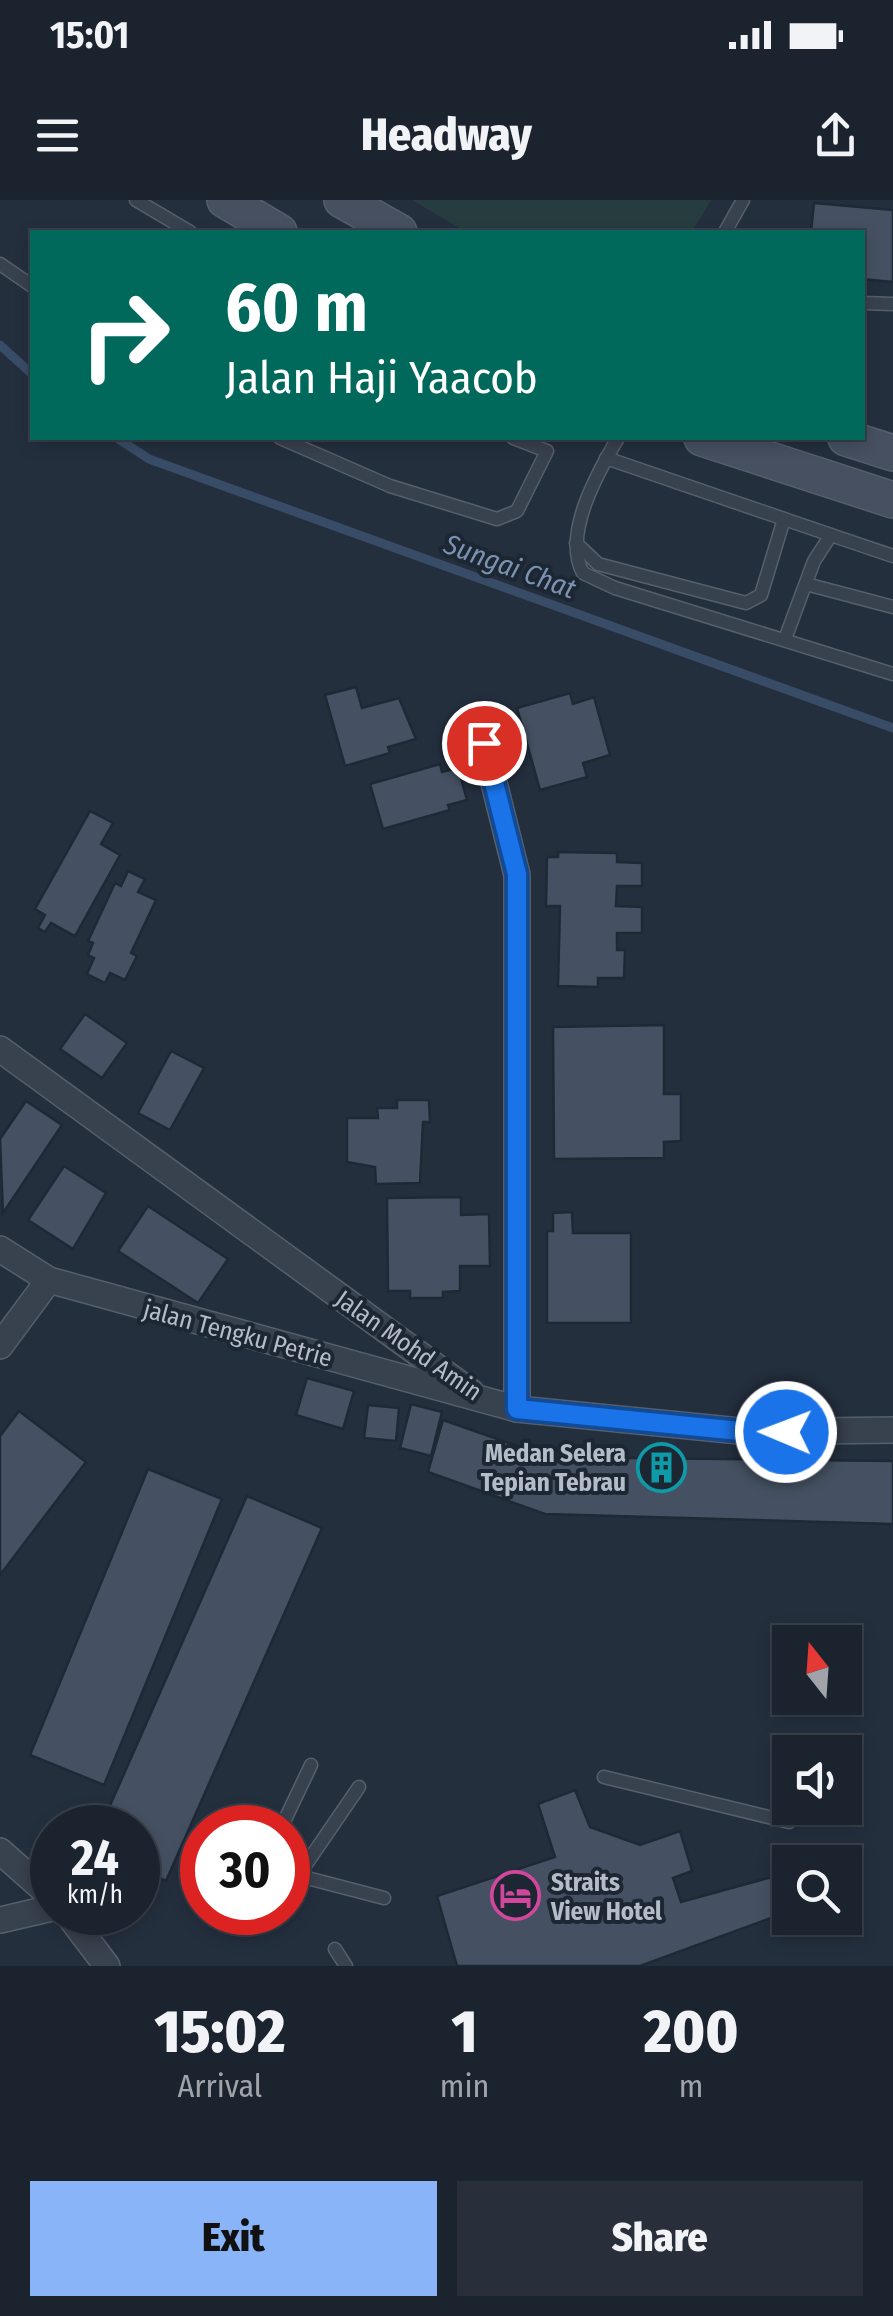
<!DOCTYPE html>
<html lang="en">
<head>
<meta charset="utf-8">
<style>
	:root { --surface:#1b232e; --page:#282f3a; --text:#f1f3f6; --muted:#a0a4aa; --line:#39404a; --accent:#8ab4f8 }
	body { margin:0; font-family:"Fira Sans Condensed",sans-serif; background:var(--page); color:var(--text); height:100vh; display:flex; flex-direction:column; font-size:38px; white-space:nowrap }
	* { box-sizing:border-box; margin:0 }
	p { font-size:32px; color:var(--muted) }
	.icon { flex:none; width:55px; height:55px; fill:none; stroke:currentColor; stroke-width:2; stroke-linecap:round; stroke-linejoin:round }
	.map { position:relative; height:1766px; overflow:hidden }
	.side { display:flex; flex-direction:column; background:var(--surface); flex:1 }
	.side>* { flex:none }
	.hud { position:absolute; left:30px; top:30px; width:835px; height:210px; border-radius:0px; box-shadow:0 5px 15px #0003,0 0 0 2px var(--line); background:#00695c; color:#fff; overflow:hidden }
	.needle { width:65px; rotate:343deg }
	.controls { position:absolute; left:772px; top:1425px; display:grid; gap:20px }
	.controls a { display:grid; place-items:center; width:90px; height:90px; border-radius:0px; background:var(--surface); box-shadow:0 5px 15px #0003,0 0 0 2px var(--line); font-size:50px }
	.speed { position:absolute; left:30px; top:1605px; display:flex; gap:20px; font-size:50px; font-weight:700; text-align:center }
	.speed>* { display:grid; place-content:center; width:130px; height:130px; border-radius:50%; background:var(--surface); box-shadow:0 5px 15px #0003,0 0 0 2px var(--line); line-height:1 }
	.speed small { font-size:25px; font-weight:400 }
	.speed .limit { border:15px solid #d22; background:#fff; color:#111 }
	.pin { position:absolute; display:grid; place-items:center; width:85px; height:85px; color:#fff; margin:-42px; border:5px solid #fff; border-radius:50%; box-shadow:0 2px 10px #0007 }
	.me { position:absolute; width:110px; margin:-55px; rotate:271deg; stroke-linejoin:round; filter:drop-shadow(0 0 8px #0008) }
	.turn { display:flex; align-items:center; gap:35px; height:210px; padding:0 30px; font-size:45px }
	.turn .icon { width:130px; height:130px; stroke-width:2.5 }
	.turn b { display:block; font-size:70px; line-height:85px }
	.eta { display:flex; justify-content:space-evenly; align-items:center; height:170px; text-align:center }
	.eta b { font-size:60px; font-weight:800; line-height:70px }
	.button { display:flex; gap:20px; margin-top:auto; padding:20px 30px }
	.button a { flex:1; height:115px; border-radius:0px; background:var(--accent); color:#111; font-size:40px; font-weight:800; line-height:115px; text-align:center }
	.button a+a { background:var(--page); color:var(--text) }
	.status { display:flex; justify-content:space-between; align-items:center; height:70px; padding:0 50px; background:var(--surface); direction:ltr }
	.status svg { height:28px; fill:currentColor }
	header { display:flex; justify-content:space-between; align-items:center; height:130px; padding:0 30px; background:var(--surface); font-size:45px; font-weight:800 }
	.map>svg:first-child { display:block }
</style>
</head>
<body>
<div class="status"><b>15:01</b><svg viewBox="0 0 49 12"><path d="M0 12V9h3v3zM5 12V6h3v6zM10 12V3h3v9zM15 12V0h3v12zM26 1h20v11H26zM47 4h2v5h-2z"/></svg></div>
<header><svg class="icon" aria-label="menu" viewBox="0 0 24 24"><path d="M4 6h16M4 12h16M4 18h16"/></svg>Headway<svg class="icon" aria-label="share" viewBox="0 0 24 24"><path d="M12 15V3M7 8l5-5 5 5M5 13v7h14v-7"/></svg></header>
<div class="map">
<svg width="893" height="1766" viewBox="0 0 893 1766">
	<rect width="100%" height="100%" fill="#242f3e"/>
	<path fill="#263c3f" d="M412,0H711L692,32H466Z"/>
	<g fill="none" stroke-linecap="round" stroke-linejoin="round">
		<g stroke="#394c67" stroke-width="9">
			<path d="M0,145L32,174"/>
			<path d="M117,238L149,259L893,528"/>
		</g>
	</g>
	<g fill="#455162" stroke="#1f2835" stroke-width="2.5">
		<path d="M814,3L893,10V82L862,79V32H811Z"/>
		<path d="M356,487L362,508L399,498L416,539L388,547L390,553L345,566L325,495Z"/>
		<path d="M570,493L573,504L594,497L610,555L583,563L587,577L540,590L517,508Z"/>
		<path d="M440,564L442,572L458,568L467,600L448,605L450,610L383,629L370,584Z"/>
		<path d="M90,611L113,623L101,644L120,655L75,736L51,723L45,732L38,728L45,715L35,709Z"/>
		<path d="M558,652L617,653V662L642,663V686H617L616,706L642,707V733H617V750H625L624,778H598V787L558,786L560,706H546L547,657H558Z"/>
		<path d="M128,671L145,679L138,692L156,700L131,753L137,756L125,780L110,773L105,783L87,774L94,758L88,755L93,743L88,741L115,683L121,686Z"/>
		<path d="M85,814L127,843L102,878L60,849Z"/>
		<path d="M664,825V894H681V941L664,942V958L554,959L553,827Z"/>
		<path d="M171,851L204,868L170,930L138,913Z"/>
		<path d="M397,900H429L430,922H423L420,983L376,984L375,967L347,962V918H378L377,908H397Z"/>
		<path d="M26,901L62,925L3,1013L0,939Z"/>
		<path d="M64,966L106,993L73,1049L28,1020Z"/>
		<path d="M461,997V1015L489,1014L490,1066H460V1091L443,1092V1098H410V1091H388L387,998Z"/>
		<path d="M148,1006L228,1059L198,1103L118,1051Z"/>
		<path d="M572,1012L573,1033H631V1123H547V1031H553V1013Z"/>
		<path d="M307,1178L354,1191L343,1229L296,1215Z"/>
		<path d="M411,1204L442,1212L431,1256L400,1248Z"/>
		<path d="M368,1205L399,1208L396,1241L364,1238Z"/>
		<path d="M19,1211L86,1262L0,1375V1236Z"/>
		<path d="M443,1220L549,1257L893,1261V1324L545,1314L428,1272Z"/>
		<path d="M148,1269L222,1299L104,1585L30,1555Z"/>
		<path d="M247,1296L322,1328L166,1681L138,1668V1628H100Z"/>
		<path d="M575,1590L590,1627L640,1645L680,1631L692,1671L673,1678L681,1702L790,1672V1711L640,1766H457L437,1696L555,1657L538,1604Z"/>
	</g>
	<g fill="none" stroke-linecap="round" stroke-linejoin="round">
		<defs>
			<g id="service">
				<path d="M136,0L190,32"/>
				<path d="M725,32L743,0"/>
				<path d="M0,64L32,86"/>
				<path d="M862,103L893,104"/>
				<path d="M280,238L390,286L497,319L517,311L547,251L513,238"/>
				<path d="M618,238C598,272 562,335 583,373L615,388L893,474"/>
				<path d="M606,258L831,335"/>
				<path d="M576,343L598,364L746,403L761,395L784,319"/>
				<path d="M806,384L893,407"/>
				<path d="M785,439L814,361L831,335L893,356"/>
				<path d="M604,1577L789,1622"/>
				<path d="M281,1628L311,1565"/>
				<path d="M288,1673L384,1698"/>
				<path d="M298,1676L359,1587"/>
				<path d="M335,1749L346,1766"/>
			</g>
			<g id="minor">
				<path d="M484,543L517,675V1209"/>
				<path d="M0,849L471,1192"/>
				<path d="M0,1049L49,1080L517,1209L750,1232L893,1230"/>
				<path d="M0,1146L49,1080"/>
				<path d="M0,1651L52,1697"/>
				<path d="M66,1712L107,1766"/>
				<path d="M0,1720L52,1708"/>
			</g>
			<g id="secondary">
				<path d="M225,0L279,32"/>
				<path d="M342,0L399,32"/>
				<path d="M702,238L893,300"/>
				<path d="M846,238L893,253"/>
			</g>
		</defs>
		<use href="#service" stroke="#565f6c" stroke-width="15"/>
		<use href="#minor" stroke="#565f6c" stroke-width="28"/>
		<use href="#secondary" stroke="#565f6c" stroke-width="38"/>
		<use href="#service" stroke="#38414e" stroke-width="12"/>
		<use href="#minor" stroke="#38414e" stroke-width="25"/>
		<use href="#secondary" stroke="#465061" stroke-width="35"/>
	</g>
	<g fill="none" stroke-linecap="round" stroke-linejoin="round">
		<defs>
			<path id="route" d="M484,543L517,674V1209L750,1232H786"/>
		</defs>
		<use href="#route" stroke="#114b97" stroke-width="25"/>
		<use href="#route" stroke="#1a73e8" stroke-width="18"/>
	</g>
	<defs>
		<symbol id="building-ring" viewBox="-11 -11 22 22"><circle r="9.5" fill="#1d2633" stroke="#0f9aa8" stroke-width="1.5"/><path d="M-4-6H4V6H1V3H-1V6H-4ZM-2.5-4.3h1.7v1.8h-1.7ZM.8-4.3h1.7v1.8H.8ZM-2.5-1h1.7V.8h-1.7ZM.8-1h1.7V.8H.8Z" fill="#0f9aa8"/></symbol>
		<symbol id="hotel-ring" viewBox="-11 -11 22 22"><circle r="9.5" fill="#1d2633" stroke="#d1479c" stroke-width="1.5"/><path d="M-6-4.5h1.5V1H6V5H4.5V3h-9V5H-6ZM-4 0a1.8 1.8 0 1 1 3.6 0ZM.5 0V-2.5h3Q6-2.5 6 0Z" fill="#d1479c"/></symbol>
	</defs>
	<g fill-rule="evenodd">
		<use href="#building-ring" x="634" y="1240" width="55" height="55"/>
		<use href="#hotel-ring" x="488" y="1668" width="55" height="55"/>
	</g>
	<g text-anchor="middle" stroke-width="8" stroke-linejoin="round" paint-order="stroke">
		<g font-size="25" fill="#b4bcc9" stroke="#1d2633">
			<text transform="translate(238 1133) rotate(15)" y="9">jalan Tengku Petrie</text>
			<text transform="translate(409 1145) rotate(35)" y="9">Jalan Mohd Amin</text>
		</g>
		<g font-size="25" font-weight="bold" fill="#b4bcc9" stroke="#1d2633" text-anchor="end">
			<text x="626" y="1262">Medan Selera<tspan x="626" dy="29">Tepian Tebrau</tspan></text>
			<text x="551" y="1691" text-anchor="start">Straits<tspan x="551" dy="29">View Hotel</tspan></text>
		</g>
		<g font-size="28" font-style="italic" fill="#7c92b1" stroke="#1d2633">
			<text transform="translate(510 366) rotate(20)" y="10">Sungai Chat</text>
		</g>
	</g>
</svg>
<div class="controls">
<a><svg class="needle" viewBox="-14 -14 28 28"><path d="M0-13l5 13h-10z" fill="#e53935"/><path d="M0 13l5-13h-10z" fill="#a0a4aa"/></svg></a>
<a><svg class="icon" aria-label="sound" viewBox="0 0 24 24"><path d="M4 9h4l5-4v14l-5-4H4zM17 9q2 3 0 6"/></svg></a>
<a><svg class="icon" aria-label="search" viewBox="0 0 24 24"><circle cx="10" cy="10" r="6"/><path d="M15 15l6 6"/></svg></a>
</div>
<div class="speed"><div>24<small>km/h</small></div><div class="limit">30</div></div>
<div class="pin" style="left:484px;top:543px;background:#d93025"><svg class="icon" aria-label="arrive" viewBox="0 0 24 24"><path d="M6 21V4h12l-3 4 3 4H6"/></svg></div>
<svg class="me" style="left:786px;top:1232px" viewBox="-20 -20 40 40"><circle r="17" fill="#1a73e8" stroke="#fff" stroke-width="3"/><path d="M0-11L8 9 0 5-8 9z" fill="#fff"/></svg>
<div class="hud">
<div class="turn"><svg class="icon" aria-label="right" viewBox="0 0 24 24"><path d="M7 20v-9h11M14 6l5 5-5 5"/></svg><div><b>60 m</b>Jalan Haji Yaacob</div></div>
</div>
</div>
<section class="side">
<div class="eta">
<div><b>15:02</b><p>Arrival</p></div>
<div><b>1</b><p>min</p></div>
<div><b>200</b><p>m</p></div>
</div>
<div class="button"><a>Exit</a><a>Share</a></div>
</section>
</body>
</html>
